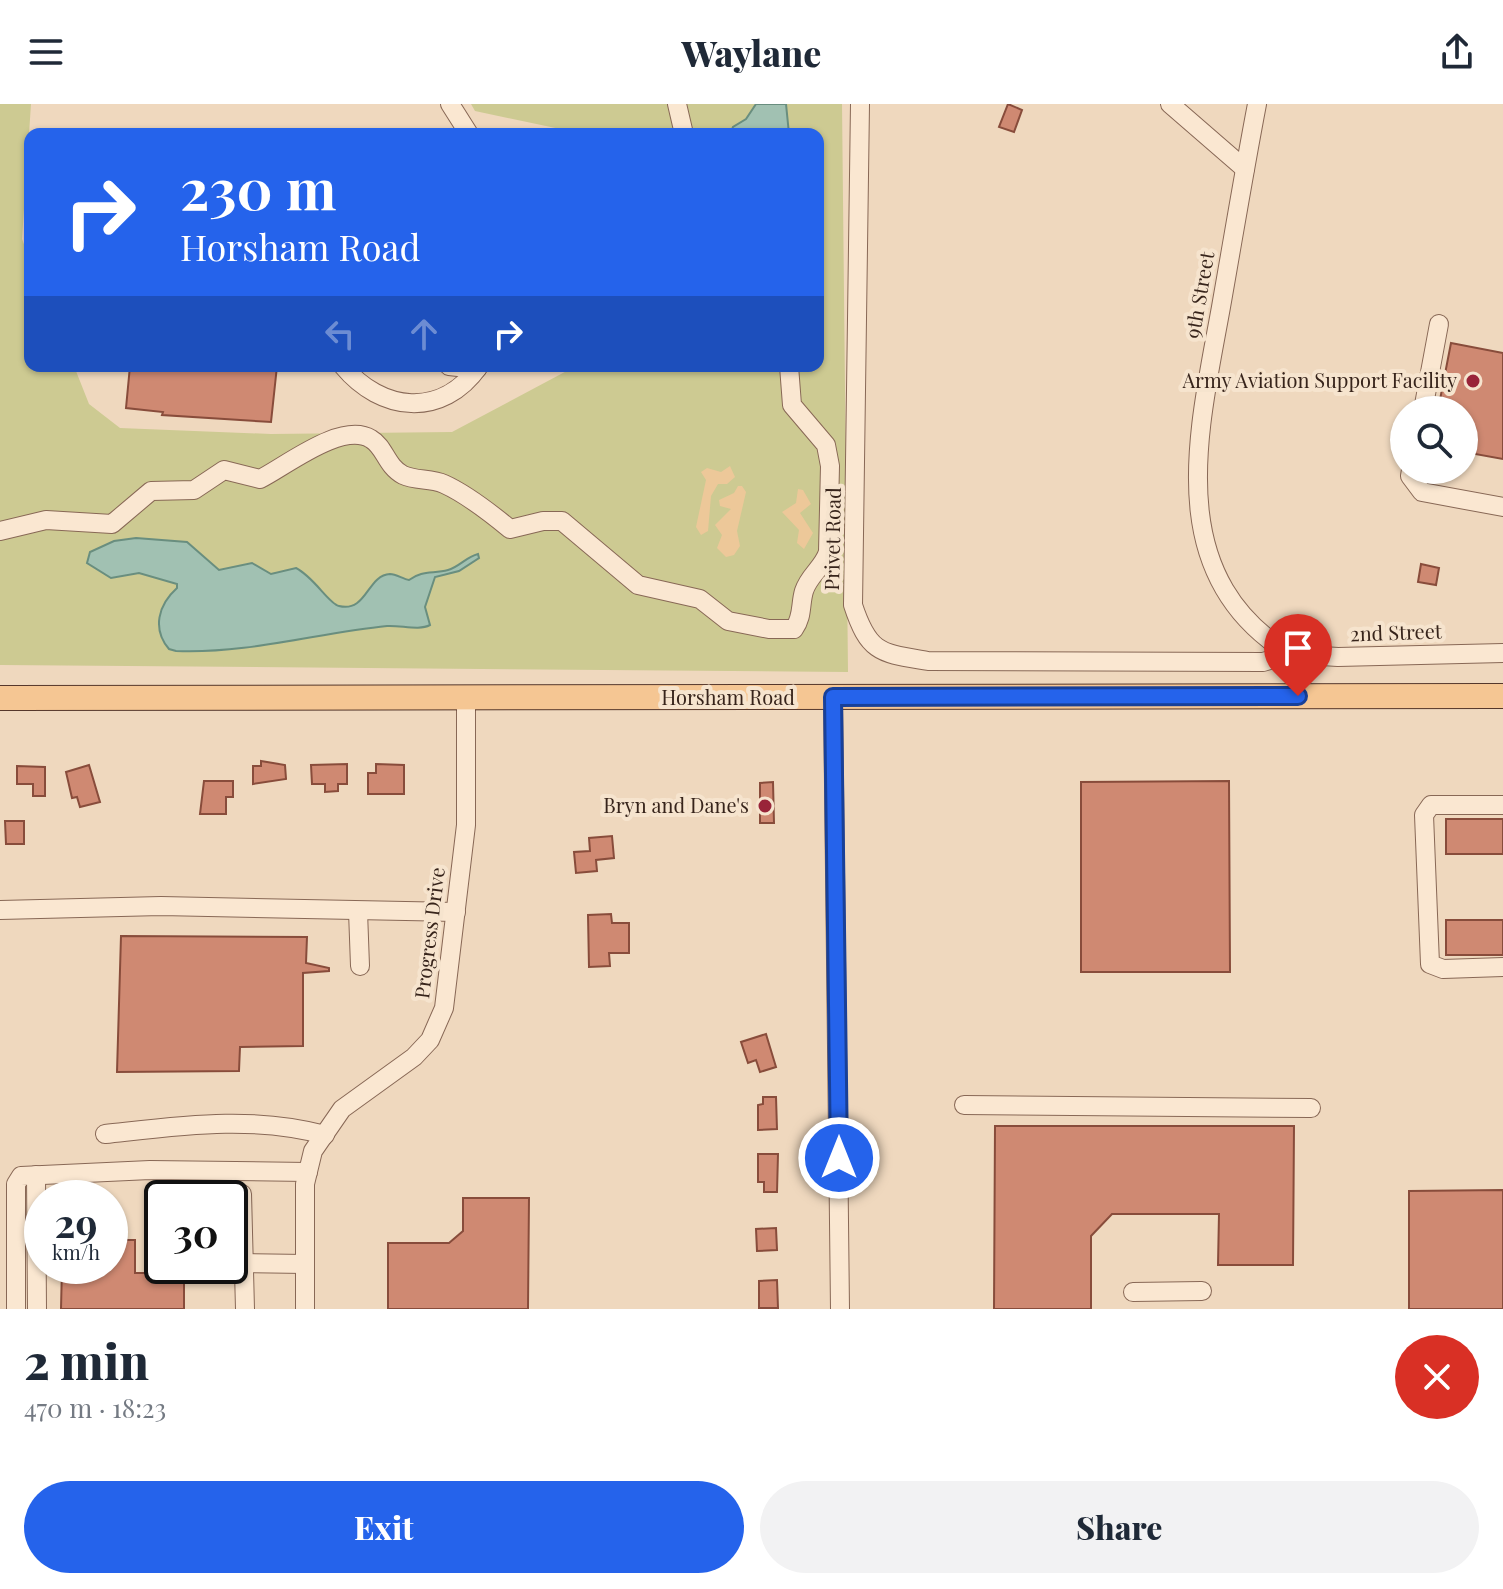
<!DOCTYPE html>
<html lang="en">
<head>
<meta charset="utf-8">
<style>
	:root { --surface:#fff; --page:#f2f2f3; --text:#1f2937; --muted:#747a83; --accent:#2563eb }
	body { margin:0; font-family:"Playfair Display",serif; background:var(--page); color:var(--text); height:100vh; display:flex; flex-direction:column; font-size:30px; white-space:nowrap }
	* { box-sizing:border-box; margin:0 }
	p { font-size:26px; color:var(--muted) }
	.icon { flex:none; width:44px; height:44px; fill:none; stroke:currentColor; stroke-width:2; stroke-linecap:round; stroke-linejoin:round }
	.map { position:relative; height:1205px; overflow:hidden }
	.drawer { display:flex; flex-direction:column; background:var(--surface); flex:1 }
	.drawer>* { flex:none }
	.guide { position:absolute; left:24px; top:24px; width:800px; height:244px; border-radius:16px; box-shadow:0 2px 6px #0004; background:#2563eb; color:#fff; overflow:hidden }
	.tools { position:absolute; left:1390px; top:292px; display:grid; gap:16px }
	.tools a { display:grid; place-items:center; width:88px; height:88px; border-radius:50%; background:var(--surface); box-shadow:0 2px 6px #0004; font-size:40px }
	.speed { position:absolute; left:24px; top:1076px; display:flex; gap:16px; font-size:40px; font-weight:700; text-align:center }
	.speed>* { display:grid; place-content:center; width:104px; height:104px; border-radius:50%; background:var(--surface); box-shadow:0 2px 6px #0004; line-height:1 }
	.speed small { font-size:20px; font-weight:400 }
	.speed .limit { border:4px solid #111; border-radius:12px; background:#fff; color:#111 }
	.pin { position:absolute; display:grid; place-items:center; width:68px; height:68px; color:#fff; margin:-82px -34px; border-radius:50% 50% 50% 0; rotate:-45deg; box-shadow:0 0 8px #0007 }
	.pin .icon { rotate:45deg }
	.me { position:absolute; width:88px; margin:-44px; rotate:0deg; stroke-linejoin:round; filter:drop-shadow(0 0 6px #0008) }
	.turn { display:flex; align-items:center; gap:28px; height:168px; padding:0 24px; font-size:36px }
	.turn .icon { width:104px; height:104px; stroke-width:2.5 }
	.turn b { display:block; font-size:56px; line-height:68px }
	.lanes { display:flex; align-items:center; height:76px; padding:0 24px; background:#0003; justify-content:center; gap:40px; direction:ltr }
	.lanes .off { opacity:.35 }
	.round { display:grid; place-items:center; flex:none; width:84px; height:84px; border-radius:42px; background:var(--page) }
	.head { display:flex; align-items:center; justify-content:space-between; height:136px; padding:0 24px }
	h1 { font-size:48px; font-weight:800; line-height:60px }
	.cta { display:flex; gap:16px; margin-top:auto; padding:16px 24px }
	.cta a { flex:1; height:92px; border-radius:48px; background:var(--accent); color:#fff; font-size:32px; font-weight:800; line-height:92px; text-align:center }
	.cta a+a { background:var(--page); color:var(--text) }
	header { display:flex; justify-content:space-between; align-items:center; height:104px; padding:0 24px; background:var(--surface); font-size:36px; font-weight:800 }
	.map>svg:first-child { display:block }
</style>
</head>
<body>
<header><svg class="icon" aria-label="menu" viewBox="0 0 24 24"><path d="M4 6h16M4 12h16M4 18h16"/></svg>Waylane<svg class="icon" aria-label="share" viewBox="0 0 24 24"><path d="M12 15V3M7 8l5-5 5 5M5 13v7h14v-7"/></svg></header>
<div class="map">
<svg width="1503" height="1205" viewBox="0 0 1503 1205">
	<rect width="100%" height="100%" fill="#efd8be"/>
	<path fill="#cdca92" d="M0,0H31L22,135L30,156V262H74L89,300L120,324L271,330L452,328L576,262H818V30H584L475,7L471,0H842L848,568L0,561Z"/>
	<g fill="#edc899">
		<path d="M730,362L735,373L727,380H718L711,392L708,427L701,431L696,423L706,376L701,368L707,364L721,368Z"/>
		<path d="M738,382H742L746,388L737,427L740,442L734,451L726,453L717,444L722,431L715,421L731,405L720,402L719,396L734,389Z"/>
		<path d="M798,385L803,386L811,400L800,409L813,429L804,445L797,439L799,426L782,408L796,399Z"/>
	</g>
	<g fill="#a1c1b2" stroke="#698e7f" stroke-width="2">
		<path d="M756,0H786L789,30H730L733,23L746,15Z"/>
		<path d="M136,434L187,438L219,466L252,459L271,470L296,464C314,473 329,500 339,502C367,509 367,471 390,470C396,470 403,475 409,476C422,466 433,470 448,466C459,463 466,453 478,450L479,454L459,467L435,473L425,503L430,521C419,527 401,521 387,522C318,529 247,550 176,547L169,545C152,525 158,501 177,484V480L139,469L111,474L87,459L90,448L114,437Z"/>
	</g>
	<g fill="#cf8972" stroke="#884c3b" stroke-width="2">
		<path d="M1008,0L1022,6L1014,28L999,23Z"/>
		<path d="M1451,239L1503,249V355L1464,348V306H1438Z"/>
		<path d="M130,262H277L271,318L162,311L163,308L126,304Z"/>
		<path d="M1421,460L1439,464L1436,481L1418,478Z"/>
		<path d="M261,657L285,661L286,675L253,680V662H261Z"/>
		<path d="M347,660V680H338V687L325,688V680H312L311,661Z"/>
		<path d="M376,660L404,661V690H368V669H376Z"/>
		<path d="M89,661L100,698L80,703L77,693L72,694L66,668Z"/>
		<path d="M17,662L45,663V692H33V680H17Z"/>
		<path d="M204,677H233V693H226V710H200Z"/>
		<path d="M1229,677L1230,868H1081V678Z"/>
		<path d="M773,678L774,719H760V679Z"/>
		<rect x="1446" y="715" width="57" height="35"/>
		<path d="M5,717H24V740H6Z"/>
		<path d="M612,732L614,754L596,756L597,767L576,769L574,748L590,747L589,734Z"/>
		<path d="M611,810L612,819H629V849H609L610,862L589,863L588,811Z"/>
		<rect x="1446" y="816" width="57" height="35"/>
		<path d="M121,832L307,833L306,859L329,864V867L303,869V942L240,943L239,967L117,968Z"/>
		<path d="M766,930L776,963L760,968L756,956L748,959L741,938Z"/>
		<path d="M763,993H776L777,1025L758,1026V1001L763,1000Z"/>
		<path d="M995,1022H1294L1293,1161H1218L1219,1110H1112L1091,1132V1205H994Z"/>
		<path d="M758,1050H778L777,1088H764V1078H758Z"/>
		<path d="M1503,1086V1205H1409V1087Z"/>
		<path d="M463,1094H529L528,1205H388V1139H449L463,1127Z"/>
		<path d="M776,1124L777,1146L757,1147L756,1125Z"/>
		<path d="M110,1136H135V1169H184V1205H61L62,1162H110Z"/>
		<path d="M777,1176L778,1204H759V1177Z"/>
	</g>
	<g fill="none" stroke-linecap="round" stroke-linejoin="round">
		<defs>
			<g id="minor">
				<path d="M450,0L469,30"/>
				<path d="M677,0L684,30"/>
				<path d="M860,0L853,501C869,550 881,549 928,557L1263,558L1290,550L1338,553L1503,549"/>
				<path d="M1170,0L1245,65"/>
				<path d="M1257,0C1244,68 1233,135 1221,203C1199,326 1160,471 1290,550"/>
				<path d="M343,262C381,308 442,315 479,262"/>
				<path d="M449,262L477,265"/>
				<path d="M1423,306L1439,220"/>
				<path d="M1411,366L1410,372L1422,388L1503,403"/>
				<path d="M0,427L46,416L112,420L151,387L194,386L224,366L260,375C286,362 342,317 371,335C385,343 386,362 403,371C416,377 431,374 444,380C464,389 493,411 510,425L543,417H562L638,481L700,495L728,517L769,525H794C803,513 800,500 804,487C809,471 823,464 828,448L830,362L826,341L792,301L789,262"/>
				<path d="M833,593L840,1205"/>
				<path d="M1503,701H1431L1424,711L1430,860L1443,865L1503,863"/>
				<path d="M0,806L161,802L456,808"/>
				<path d="M358,807L360,862"/>
				<path d="M964,1001L1311,1004"/>
				<path d="M105,1030C179,1022 251,1011 325,1031"/>
				<path d="M36,1071L37,1205"/>
				<path d="M168,1094L170,1089L242,1090L245,1205"/>
				<path d="M230,1159L305,1160"/>
				<path d="M1133,1188L1202,1187"/>
				<path d="M16,1205V1080L21,1072L150,1066L308,1068"/>
				<path d="M305,1205V1080L313,1047L342,1005L414,953L430,936L444,904L466,721V595"/>
			</g>
			<path id="major" d="M0,594L1503,592"/>
		</defs>
		<use href="#minor" stroke="#886856" stroke-width="20"/>
		<use href="#major" stroke="#55372b" stroke-width="26"/>
		<use href="#minor" stroke="#fae7d1" stroke-width="18"/>
		<use href="#major" stroke="#f5c693" stroke-width="24"/>
	</g>
	<g fill="none" stroke-linecap="round" stroke-linejoin="round">
		<defs>
			<path id="route" d="M839,1054L833,593L1298,592"/>
		</defs>
		<use href="#route" stroke="#184099" stroke-width="20"/>
		<use href="#route" stroke="#2563eb" stroke-width="14"/>
	</g>
	<g fill="#992439" stroke="#f6e4ce" stroke-width="3">
		<circle cx="1473" cy="277" r="8"/>
		<circle cx="765" cy="702" r="8"/>
	</g>
	<g text-anchor="middle" stroke-width="8" stroke-linejoin="round" paint-order="stroke">
		<g font-size="20" fill="#37241b" stroke="#f6e4ce">
			<text transform="translate(1200 191) rotate(-80)" y="7">9th Street</text>
			<text transform="translate(833 435) rotate(-89)" y="7">Privet Road</text>
			<text transform="translate(1396 529) rotate(-2)" y="7">2nd Street</text>
			<text x="728" y="601">Horsham Road</text>
			<text transform="translate(430 829) rotate(-83)" y="7">Progress Drive</text>
		</g>
		<g font-size="20" fill="#37241b" stroke="#f6e4ce" text-anchor="end">
			<text x="1457" y="284">Army Aviation Support Facility</text>
			<text x="749" y="709">Bryn and Dane's</text>
		</g>
	</g>
</svg>
<div class="tools">
<a><svg class="icon" aria-label="search" viewBox="0 0 24 24"><circle cx="10" cy="10" r="6"/><path d="M15 15l6 6"/></svg></a>
</div>
<div class="speed"><div>29<small>km/h</small></div><div class="limit">30</div></div>
<div class="pin" style="left:1298px;top:592px;background:#d93025"><svg class="icon" aria-label="arrive" viewBox="0 0 24 24"><path d="M6 21V4h12l-3 4 3 4H6"/></svg></div>
<svg class="me" style="left:839px;top:1054px" viewBox="-20 -20 40 40"><circle r="17" fill="#2563eb" stroke="#fff" stroke-width="3"/><path d="M0-11L8 9 0 5-8 9z" fill="#fff"/></svg>
<div class="guide">
<div class="turn"><svg class="icon" aria-label="right" viewBox="0 0 24 24"><path d="M7 20v-9h11M14 6l5 5-5 5"/></svg><div><b>230 m</b>Horsham Road</div></div>
<div class="lanes"><svg class="icon off" aria-label="left" viewBox="0 0 24 24"><path d="M17 20v-9H6M10 6l-5 5 5 5"/></svg><svg class="icon off" aria-label="ahead" viewBox="0 0 24 24"><path d="M12 20V5M6 11l6-6 6 6"/></svg><svg class="icon" aria-label="right" viewBox="0 0 24 24"><path d="M7 20v-9h11M14 6l5 5-5 5"/></svg></div>
</div>
</div>
<section class="drawer">
<div class="head"><div><h1>2 min</h1><p>470 m · 18:23</p></div><a class="round" style="background:#d93025;color:#fff"><svg class="icon" aria-label="close" viewBox="0 0 24 24"><path d="M6 6l12 12M18 6L6 18"/></svg></a></div>
<div class="cta"><a>Exit</a><a>Share</a></div>
</section>
</body>
</html>
